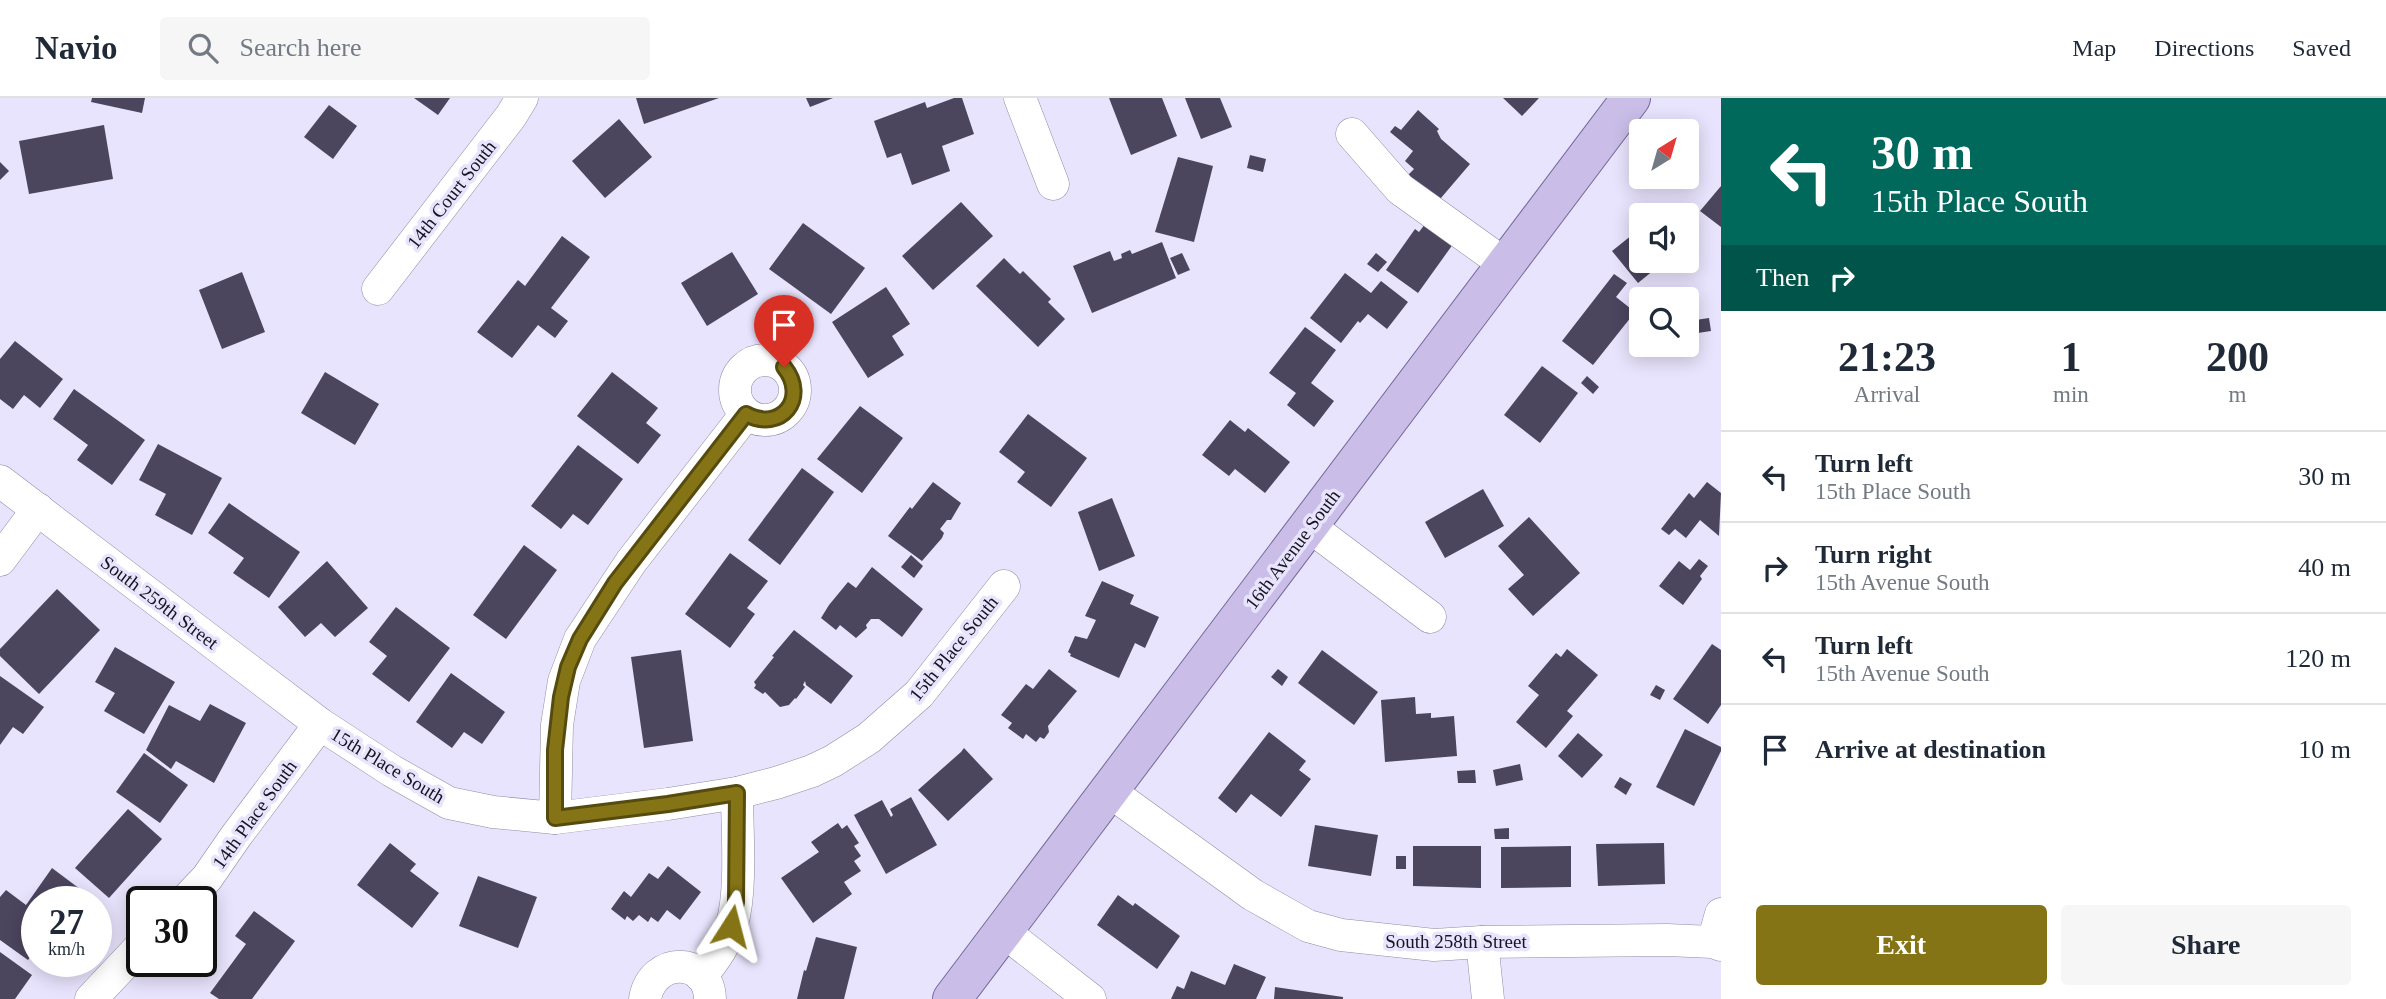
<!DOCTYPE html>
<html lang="en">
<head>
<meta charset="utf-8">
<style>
	:root { --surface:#fff; --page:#f6f6f7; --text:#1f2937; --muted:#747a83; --line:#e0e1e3; --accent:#857416 }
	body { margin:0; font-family:"Times New Roman",serif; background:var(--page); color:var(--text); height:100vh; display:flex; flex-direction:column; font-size:26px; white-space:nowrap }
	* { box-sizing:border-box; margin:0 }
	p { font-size:23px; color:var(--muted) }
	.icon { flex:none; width:38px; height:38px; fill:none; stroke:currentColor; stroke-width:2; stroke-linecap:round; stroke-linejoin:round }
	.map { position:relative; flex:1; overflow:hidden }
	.panel { display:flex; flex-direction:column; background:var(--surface); width:665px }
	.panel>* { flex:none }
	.hud { background:#00695c; color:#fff; overflow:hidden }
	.needle { width:46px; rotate:37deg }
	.controls { position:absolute; left:1629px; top:21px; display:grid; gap:14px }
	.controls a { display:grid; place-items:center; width:70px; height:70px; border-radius:7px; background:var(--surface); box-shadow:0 4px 18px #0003; font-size:35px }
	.speed { position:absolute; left:21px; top:788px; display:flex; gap:14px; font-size:35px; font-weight:700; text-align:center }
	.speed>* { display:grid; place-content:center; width:91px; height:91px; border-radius:50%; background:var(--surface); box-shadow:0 4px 18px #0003; line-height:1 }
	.speed small { font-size:18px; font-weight:400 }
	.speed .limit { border:4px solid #111; border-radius:10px; background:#fff; color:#111 }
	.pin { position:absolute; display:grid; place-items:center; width:60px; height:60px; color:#fff; margin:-72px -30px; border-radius:50% 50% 50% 0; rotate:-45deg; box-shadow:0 0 7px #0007 }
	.pin .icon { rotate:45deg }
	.me { position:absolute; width:77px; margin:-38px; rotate:9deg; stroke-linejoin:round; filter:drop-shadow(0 0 5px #0008) }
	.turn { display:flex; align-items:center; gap:24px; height:147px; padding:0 35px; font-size:32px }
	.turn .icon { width:91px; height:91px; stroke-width:2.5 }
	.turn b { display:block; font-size:49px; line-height:60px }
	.then { display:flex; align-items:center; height:66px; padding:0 35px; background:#0003; gap:14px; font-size:26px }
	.eta { display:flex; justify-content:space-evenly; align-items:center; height:119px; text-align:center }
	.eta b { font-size:42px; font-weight:700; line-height:49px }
	.button { display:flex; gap:14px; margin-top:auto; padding:14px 35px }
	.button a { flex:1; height:80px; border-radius:7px; background:var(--accent); color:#fff; font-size:28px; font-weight:700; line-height:80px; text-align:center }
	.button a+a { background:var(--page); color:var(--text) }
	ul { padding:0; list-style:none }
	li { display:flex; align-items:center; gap:21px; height:91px; padding:0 35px; border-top:2px solid var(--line) }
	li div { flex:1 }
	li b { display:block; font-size:26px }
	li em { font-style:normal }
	header { display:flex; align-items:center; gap:42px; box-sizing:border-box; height:98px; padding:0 35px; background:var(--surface); border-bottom:2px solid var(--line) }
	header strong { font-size:33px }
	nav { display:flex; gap:38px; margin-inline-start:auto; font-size:24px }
	.search { width:490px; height:63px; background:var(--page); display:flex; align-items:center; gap:18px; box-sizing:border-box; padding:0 24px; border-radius:7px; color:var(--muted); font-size:26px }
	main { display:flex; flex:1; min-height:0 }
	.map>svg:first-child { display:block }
</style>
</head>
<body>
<header>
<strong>Navio</strong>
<div class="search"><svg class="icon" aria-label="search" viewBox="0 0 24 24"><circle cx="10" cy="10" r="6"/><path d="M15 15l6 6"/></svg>Search here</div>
<nav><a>Map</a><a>Directions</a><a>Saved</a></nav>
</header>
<main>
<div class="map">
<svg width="1721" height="901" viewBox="0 0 1721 901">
	<rect width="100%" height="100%" fill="#e9e4fd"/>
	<g fill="#4b455e">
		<path d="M92,0H145L142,15L91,4Z"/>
		<path d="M414,0H450L438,17Z"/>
		<path d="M636,0H719L644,26Z"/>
		<path d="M806,0H833L810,9Z"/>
		<path d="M954,0H962L974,36L942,48L950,73L912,87L901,55L887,60L874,23L925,4L927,10Z"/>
		<path d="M1109,0H1162L1177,38L1131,57Z"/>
		<path d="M1185,0H1220L1232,29L1201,41Z"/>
		<path d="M1503,0H1539L1522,18Z"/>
		<path d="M329,7L357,28L333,61L304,39Z"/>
		<path d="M1418,12L1439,31L1437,33L1441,41L1470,66L1435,107L1407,83L1411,79L1408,77L1414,71L1405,63L1413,53L1390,34L1395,28L1401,32Z"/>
		<path d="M619,21L652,59L605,100L572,63Z"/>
		<path d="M104,27L113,81L29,96L19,43Z"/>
		<path d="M1250,57L1266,61L1263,74L1247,70Z"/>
		<path d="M1178,59L1213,68L1194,144L1155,134Z"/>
		<path d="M0,64L9,73L0,82Z"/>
		<path d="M1721,88V129L1700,113Z"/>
		<path d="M961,104L993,138L933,192L902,158Z"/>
		<path d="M1428,122L1456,142L1418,195L1386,172L1415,131L1419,134Z"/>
		<path d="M803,125L865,170L831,216L769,171Z"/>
		<path d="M1642,129V163H1665L1638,185L1612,153Z"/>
		<path d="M562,138L590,159L551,210L568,223L555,240L538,227L512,260L477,234L518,182L525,188Z"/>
		<path d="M1162,144L1176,180L1092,215L1073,168L1110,153L1114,163L1122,160L1121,156L1130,152L1132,156Z"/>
		<path d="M732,154L758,196L707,228L681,185Z"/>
		<path d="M1182,155L1190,172L1178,177L1170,160Z"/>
		<path d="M1376,155L1387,164L1378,174L1367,166Z"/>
		<path d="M1004,160L1020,176L1023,173L1051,201L1048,204L1065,221L1038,249L976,188Z"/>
		<path d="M242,174L265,234L222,251L199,192Z"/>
		<path d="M1345,175L1371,195L1381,183L1408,204L1387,231L1368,216L1360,225L1358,223L1341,245L1310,220Z"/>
		<path d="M1614,176L1627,185L1616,199L1635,214L1593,267L1562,243Z"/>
		<path d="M886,189L910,226L892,238L904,257L868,280L832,224Z"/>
		<path d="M1709,220L1711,233L1691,236L1689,223Z"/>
		<path d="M1305,229L1336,252L1311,285L1334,303L1314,329L1287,307L1296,295L1269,275Z"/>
		<path d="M15,243L63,281L40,310L24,297L13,311L0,301V261Z"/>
		<path d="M1542,268L1578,295L1540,345L1504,317Z"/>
		<path d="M325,274L379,306L355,347L301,315Z"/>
		<path d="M612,274L658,310L646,325L661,337L638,366L577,318Z"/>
		<path d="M1587,278L1599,289L1593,296L1581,285Z"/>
		<path d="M74,291L145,342L112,387L77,362L88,347L53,321Z"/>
		<path d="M860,308L903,340L862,395L817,361Z"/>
		<path d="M1028,316L1087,360L1051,409L1017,384L1025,374L999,354Z"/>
		<path d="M1230,322L1245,334L1248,330L1290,364L1265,395L1235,371L1229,378L1202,357Z"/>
		<path d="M158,346L222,380L192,437L155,417L166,396L139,382Z"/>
		<path d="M578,347L623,381L588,427L573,416L561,431L531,408Z"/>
		<path d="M802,370L834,394L780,467L748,442Z"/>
		<path d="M933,384L961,405L951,422H947L940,431L944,435L942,440L922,463L888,438L910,409L912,411Z"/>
		<path d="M1707,384L1721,395L1719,438L1700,422L1686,440L1675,431L1669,437L1661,431L1689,395L1694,400Z"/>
		<path d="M1483,391L1504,428L1445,460L1425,424Z"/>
		<path d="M1112,400L1135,458L1099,473L1078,414Z"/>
		<path d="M229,405L300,454L269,500L233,475L244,460L208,435Z"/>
		<path d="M1529,419L1580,475L1533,518L1508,491L1524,477L1498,448Z"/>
		<path d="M524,447L557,472L506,541L473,517Z"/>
		<path d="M730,455L768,483L747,510L755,516L730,550L685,516Z"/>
		<path d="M911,457L923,468L914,480L901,469Z"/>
		<path d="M1699,461L1708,468L1700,478L1702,481L1683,507L1659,488L1679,463L1690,472Z"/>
		<path d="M327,463L368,510L335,539L321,525L305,539L278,509Z"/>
		<path d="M872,469L923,511L902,539L879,521H871L866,527L867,530L856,540L840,527L836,532L821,520L829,507L848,484L856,490Z"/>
		<path d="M1102,483L1134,497L1130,506L1159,519L1145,550L1135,545L1119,580L1070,558L1071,556L1068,554L1075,538L1087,541L1096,522L1085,518Z"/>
		<path d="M57,491L100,532L39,596L0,558V551Z"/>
		<path d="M396,509L450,550L409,604L372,576L387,558L369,544Z"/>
		<path d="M794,532L853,578L831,606L806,587L805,583L803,587L805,589L796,601L795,600L789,607L780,609L765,594L763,596L754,590L756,587L754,584L774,559L772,558Z"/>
		<path d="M1712,546L1721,552V607L1708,626L1673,601Z"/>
		<path d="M115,549L175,584L144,636L104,613L115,595L95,584Z"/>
		<path d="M1567,551L1598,577L1567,613L1573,618L1546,650L1516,624L1539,597L1528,588L1556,555L1561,559Z"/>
		<path d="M681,552L693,643L644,650L631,559Z"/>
		<path d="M1322,552L1378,594L1354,627L1298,585Z"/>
		<path d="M1049,571L1077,593L1048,628L1049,634L1044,641L1040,639L1036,644L1026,636L1023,641L1008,630L1012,625L1001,617L1026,586L1033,591Z"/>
		<path d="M1278,571L1288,579L1282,588L1271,579Z"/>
		<path d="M451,575L505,614L482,646L464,634L452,650L416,624Z"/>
		<path d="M0,578L44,609L23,636L13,629L0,647Z"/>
		<path d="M1656,587L1665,592L1660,602L1650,597Z"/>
		<path d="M1415,599L1416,616L1431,615V620L1454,618L1457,658L1385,664L1381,602Z"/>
		<path d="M210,606L246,625L214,685L176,663L171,671L146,652L169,607L200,623Z"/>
		<path d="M1685,631L1721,649V653L1694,708L1656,689Z"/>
		<path d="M1269,634L1306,663L1299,672L1311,681L1281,719L1251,696L1236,715L1218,700Z"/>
		<path d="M1578,635L1603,657L1582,680L1558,658Z"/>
		<path d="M964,650L993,681L948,723L918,692L961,654Z"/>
		<path d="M144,655L188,687L160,725L116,694Z"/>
		<path d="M1520,666L1523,682L1496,688L1493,672Z"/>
		<path d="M1475,672L1476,685H1458L1457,673Z"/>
		<path d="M1620,679L1632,686L1626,697L1614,689Z"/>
		<path d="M911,699L937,747L886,776L854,717L882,702L891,719L893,717L890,711Z"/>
		<path d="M128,711L162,741L109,800L75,770Z"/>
		<path d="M838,725L842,731L847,727L859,745L854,748L861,758L854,763L861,773L844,784L852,796L813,825L781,780L819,754L811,744Z"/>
		<path d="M1315,727L1378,737L1371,778L1308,768Z"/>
		<path d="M1509,730V741H1495L1494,731Z"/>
		<path d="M390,745L416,766L410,773L439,795L412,830L357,787Z"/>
		<path d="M1664,745L1665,786L1598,788L1596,746Z"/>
		<path d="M1413,748H1481V790L1413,788Z"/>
		<path d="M1571,748V789L1501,790V749Z"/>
		<rect x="1396" y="758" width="10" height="13"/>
		<path d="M668,768L701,794L680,822L667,812L658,824L651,819L648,824L639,817L633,823L627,818L625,822L611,811L624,793L631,799L649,775L658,781Z"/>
		<path d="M52,770L92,800L90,803H37V849L28,862L0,842V799L6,792L26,807Z"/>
		<path d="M478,778L537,799L518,850L459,828Z"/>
		<path d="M1118,797L1133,808L1135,805L1180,838L1157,871L1097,827Z"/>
		<path d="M254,813L295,843L252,901H219L210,895L246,846L235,838Z"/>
		<path d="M816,839L857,849L844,901H797L804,872L806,873Z"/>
		<path d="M0,854L32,877L15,901H0Z"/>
		<path d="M1234,866L1266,879L1256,901H1171L1177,888L1184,891L1191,873L1225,887Z"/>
		<path d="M1275,889L1343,899V901H1274Z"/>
	</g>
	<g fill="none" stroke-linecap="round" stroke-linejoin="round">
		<defs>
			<g id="minor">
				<path d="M1020,0L1053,86"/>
				<path d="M1352,36L1400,91L1506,167"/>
				<path d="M378,191L511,18L522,0"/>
				<circle cx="765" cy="292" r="30"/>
				<path d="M0,383L320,626L392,673L449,705L493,714L555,720L668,706L737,695L776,685L812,673L833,663L869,640L919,596L1004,488"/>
				<path d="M1309,428L1430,519"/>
				<path d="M0,462L38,411"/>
				<path d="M1109,693L1253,797L1308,828L1341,837L1434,847L1482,844L1667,842L1713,844L1721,847"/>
				<path d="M555,720L557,627L564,583L580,541L631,464L746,316"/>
				<path d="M185,803L207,780L236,738L320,626"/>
				<path d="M1003,833L1090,901"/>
				<path d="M1482,844L1488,901"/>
				<path d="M1713,844L1721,816"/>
				<path d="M701,878C714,863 726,846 732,826C742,792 737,732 737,695"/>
				<path d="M91,901L142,847"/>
				<path d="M645,901C652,858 709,858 710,901"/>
			</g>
			<path id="major" d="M952,901L1631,0"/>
		</defs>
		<use href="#minor" stroke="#918ba7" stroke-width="33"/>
		<use href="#major" stroke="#746799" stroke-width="40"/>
		<use href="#minor" stroke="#fff" stroke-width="32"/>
		<use href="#major" stroke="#cabee9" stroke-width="38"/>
	</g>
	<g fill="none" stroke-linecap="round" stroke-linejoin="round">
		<defs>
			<path id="route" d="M731,828L736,804L737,695L668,706L555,720V652L561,599L568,569L580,541L615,485L746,316C781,335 809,300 784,269"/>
		</defs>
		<use href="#route" stroke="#564b0e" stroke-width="18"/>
		<use href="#route" stroke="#857416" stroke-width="12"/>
	</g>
	<g text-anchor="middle" stroke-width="7" stroke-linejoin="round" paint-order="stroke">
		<g font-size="19" fill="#17141f" stroke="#e9e4fd">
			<text transform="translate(451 96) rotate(-52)" y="7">14th Court South</text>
			<text transform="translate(1292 451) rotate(-53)" y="7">16th Avenue South</text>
			<text transform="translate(160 504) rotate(37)" y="7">South 259th Street</text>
			<text transform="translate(953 550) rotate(-51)" y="7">15th Place South</text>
			<text transform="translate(388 667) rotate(31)" y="7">15th Place South</text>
			<text transform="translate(254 716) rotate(-54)" y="7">14th Place South</text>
			<text x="1456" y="850">South 258th Street</text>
		</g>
	</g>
</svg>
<div class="controls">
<a><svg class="needle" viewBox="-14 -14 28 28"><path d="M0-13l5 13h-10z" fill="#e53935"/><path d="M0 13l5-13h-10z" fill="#747a83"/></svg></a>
<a><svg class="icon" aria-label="sound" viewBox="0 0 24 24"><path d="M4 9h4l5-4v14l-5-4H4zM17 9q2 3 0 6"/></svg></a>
<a><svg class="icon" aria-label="search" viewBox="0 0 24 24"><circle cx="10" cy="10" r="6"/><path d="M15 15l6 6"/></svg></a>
</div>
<div class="speed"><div>27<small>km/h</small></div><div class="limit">30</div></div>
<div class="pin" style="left:784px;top:269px;background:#d93025"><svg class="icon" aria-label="arrive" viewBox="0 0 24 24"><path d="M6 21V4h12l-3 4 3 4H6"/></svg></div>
<svg class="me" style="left:731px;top:828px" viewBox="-20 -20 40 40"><path d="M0-17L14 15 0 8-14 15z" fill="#857416" stroke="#fff" stroke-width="4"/></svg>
</div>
<section class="panel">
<div class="hud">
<div class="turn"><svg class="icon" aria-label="left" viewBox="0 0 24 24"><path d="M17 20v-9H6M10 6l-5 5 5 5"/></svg><div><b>30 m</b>15th Place South</div></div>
<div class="then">Then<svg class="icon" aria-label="right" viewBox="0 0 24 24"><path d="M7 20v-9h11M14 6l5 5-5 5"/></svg></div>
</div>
<div class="eta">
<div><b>21:23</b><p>Arrival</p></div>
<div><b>1</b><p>min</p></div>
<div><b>200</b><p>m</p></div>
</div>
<ul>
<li><svg class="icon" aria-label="left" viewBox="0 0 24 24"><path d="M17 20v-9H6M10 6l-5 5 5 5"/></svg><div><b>Turn left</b><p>15th Place South</p></div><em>30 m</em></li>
<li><svg class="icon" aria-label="right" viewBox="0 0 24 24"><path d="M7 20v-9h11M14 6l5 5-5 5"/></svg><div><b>Turn right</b><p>15th Avenue South</p></div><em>40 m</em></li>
<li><svg class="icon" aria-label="left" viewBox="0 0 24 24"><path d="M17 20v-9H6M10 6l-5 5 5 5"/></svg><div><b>Turn left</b><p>15th Avenue South</p></div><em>120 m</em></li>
<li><svg class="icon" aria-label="arrive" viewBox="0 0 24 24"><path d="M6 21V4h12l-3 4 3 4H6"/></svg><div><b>Arrive at destination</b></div><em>10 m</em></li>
</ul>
<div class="button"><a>Exit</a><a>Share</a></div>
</section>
</main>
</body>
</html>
